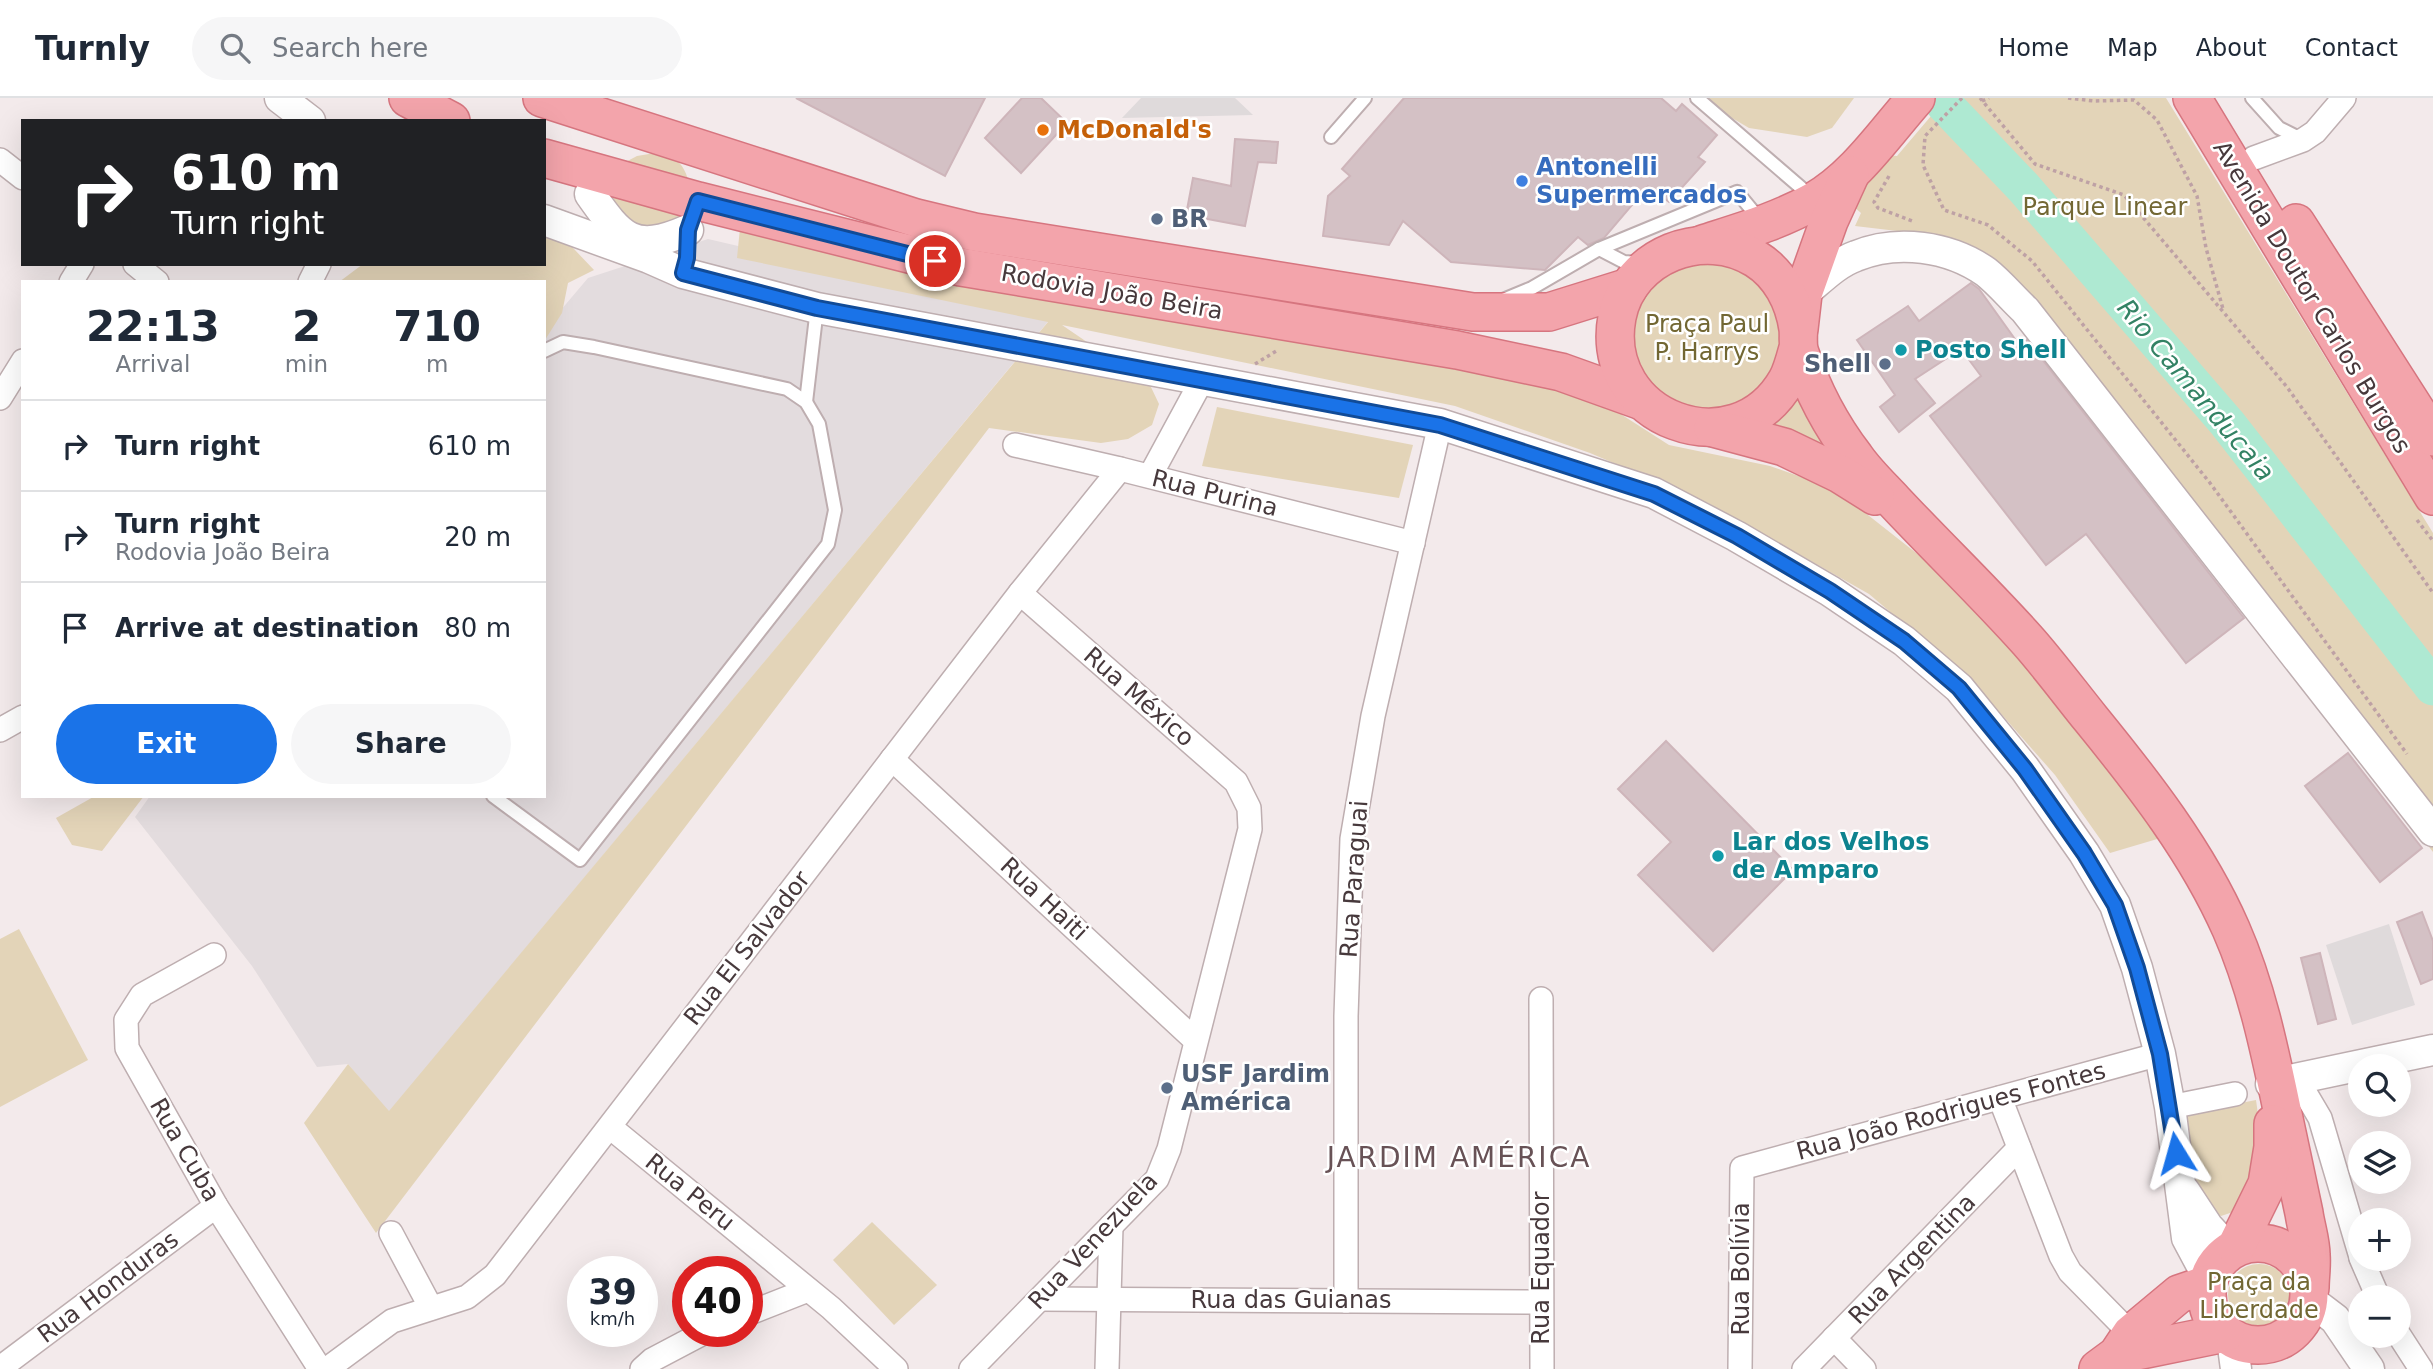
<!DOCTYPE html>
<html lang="en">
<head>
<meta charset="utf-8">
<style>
	:root { --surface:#fff; --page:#f6f6f7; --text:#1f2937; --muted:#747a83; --line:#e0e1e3; --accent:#1a73e8 }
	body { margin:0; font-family:"DejaVu Sans",sans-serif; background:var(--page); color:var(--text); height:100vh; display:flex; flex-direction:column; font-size:26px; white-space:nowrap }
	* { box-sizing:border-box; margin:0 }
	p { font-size:23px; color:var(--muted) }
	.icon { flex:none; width:38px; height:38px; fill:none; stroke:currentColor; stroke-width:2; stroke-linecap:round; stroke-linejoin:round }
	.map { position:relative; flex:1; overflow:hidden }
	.drawer { position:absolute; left:21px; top:182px; width:525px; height:518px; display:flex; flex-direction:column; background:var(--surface); border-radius:0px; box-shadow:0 7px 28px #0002 }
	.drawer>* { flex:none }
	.hud { position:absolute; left:21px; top:21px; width:525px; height:147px; border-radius:0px; box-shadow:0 7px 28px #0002; background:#202124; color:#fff; overflow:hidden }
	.fabs { position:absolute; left:2348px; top:956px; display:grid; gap:14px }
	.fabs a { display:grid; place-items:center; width:63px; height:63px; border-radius:50%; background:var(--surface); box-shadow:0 7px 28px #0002; font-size:35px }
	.speed { position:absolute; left:567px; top:1158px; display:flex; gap:14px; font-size:35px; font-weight:700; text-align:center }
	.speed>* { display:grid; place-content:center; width:91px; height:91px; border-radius:50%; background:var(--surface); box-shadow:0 7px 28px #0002; line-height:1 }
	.speed small { font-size:18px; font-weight:400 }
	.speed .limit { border:10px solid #d22; background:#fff; color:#111 }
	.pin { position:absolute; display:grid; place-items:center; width:60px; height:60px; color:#fff; margin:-30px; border:4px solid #fff; border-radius:50%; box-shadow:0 2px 7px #0007 }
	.me { position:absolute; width:77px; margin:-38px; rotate:352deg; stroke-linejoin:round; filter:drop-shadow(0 0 5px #0008) }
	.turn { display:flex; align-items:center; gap:24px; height:147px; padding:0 35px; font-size:32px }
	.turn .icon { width:91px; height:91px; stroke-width:2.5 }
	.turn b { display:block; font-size:49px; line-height:60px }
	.eta { display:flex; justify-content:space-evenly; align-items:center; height:119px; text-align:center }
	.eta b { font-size:42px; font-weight:600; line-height:49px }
	.primary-button { display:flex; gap:14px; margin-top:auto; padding:14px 35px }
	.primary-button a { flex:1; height:80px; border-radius:42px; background:var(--accent); color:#fff; font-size:28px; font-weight:600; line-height:80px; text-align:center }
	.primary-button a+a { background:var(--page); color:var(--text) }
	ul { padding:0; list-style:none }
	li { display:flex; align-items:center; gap:21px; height:91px; padding:0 35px; border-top:2px solid var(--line) }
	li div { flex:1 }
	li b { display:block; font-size:26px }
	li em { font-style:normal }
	header { display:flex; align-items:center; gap:42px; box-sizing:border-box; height:98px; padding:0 35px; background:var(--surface); border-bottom:2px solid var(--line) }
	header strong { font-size:33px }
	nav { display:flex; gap:38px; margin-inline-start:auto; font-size:24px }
	.search { width:490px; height:63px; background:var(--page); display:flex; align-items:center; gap:18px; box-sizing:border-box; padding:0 24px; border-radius:38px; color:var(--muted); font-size:26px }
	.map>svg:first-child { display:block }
</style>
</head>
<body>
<header>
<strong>Turnly</strong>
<div class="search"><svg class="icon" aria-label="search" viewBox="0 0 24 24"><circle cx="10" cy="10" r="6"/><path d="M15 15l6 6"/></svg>Search here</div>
<nav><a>Home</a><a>Map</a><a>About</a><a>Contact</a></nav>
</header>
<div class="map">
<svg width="2433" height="1271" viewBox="0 0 2433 1271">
	<rect width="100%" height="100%" fill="#f3eaeb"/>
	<path fill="#e3dcde" d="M708,141L1051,220L389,1014L348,966L317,969L252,868L135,719L150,698H544V232L588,180Z"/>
	<g fill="#e3d4b8">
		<path d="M1698,0H1854L1832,30L1807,39L1749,30Z"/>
		<path d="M1924,0H2166L2433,435V754L1995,187L1914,135L1855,128L1861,115L1853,108L1862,55L1897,58L1937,11Z"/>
		<path d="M655,55C681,60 683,66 691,90L618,68L637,58Z"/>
		<path d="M613,96L689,115L658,140L614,114Z"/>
		<path d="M544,127L556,132L594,172L568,185L562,215L545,242L544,184H339L363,166H544Z"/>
		<path d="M740,130L1560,287L1619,315L1669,347L1770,368L1835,391L1920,458L2015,557L2093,650L2164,739L2110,755L2055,677L1974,585L1869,496L1708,405L1590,355L1455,308L1062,227L1150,287L1159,306L1152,327L1128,341L1101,345L989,330L376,1135L304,1025L348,966L389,1013L1048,224L737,160Z"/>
		<path d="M1720,162L1746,172L1766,189L1785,235L1780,265L1765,291L1718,317L1663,304L1632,262L1633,214L1663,174L1690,163Z"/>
		<path d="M1797,279L1874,391L1752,332Z"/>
		<path d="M1217,309L1413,347L1399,400L1202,368Z"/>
		<path d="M95,698H144L102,753L72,747L56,720Z"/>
		<path d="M19,831L88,962L0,1009V841Z"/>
		<path d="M2256,1002L2261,1038L2257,1071L2236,1113L2221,1118L2208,1112L2197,1100L2180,1017Z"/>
		<path d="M872,1124L937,1187L894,1227L833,1162Z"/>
		<circle cx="2259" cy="1197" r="31"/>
	</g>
	<g fill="#dfdadb">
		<path d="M1141,0H1235L1253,17L1122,20Z"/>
		<path d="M2389,826L2415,907L2352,927L2326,847Z"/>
	</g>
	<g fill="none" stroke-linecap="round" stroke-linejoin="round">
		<path stroke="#aee9d2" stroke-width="37" d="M1944,6L2024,90L2227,325L2433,589"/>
	</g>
	<g fill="#d4c1c5" stroke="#ceb5ba" stroke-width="2">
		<path d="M796,0H985L945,78Z"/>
		<path d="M1022,0H1041L1067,25L1021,75L985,40Z"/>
		<path d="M1404,0H1661L1676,13L1682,6L1717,37L1698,59L1705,64L1669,104L1648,88L1604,140L1588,147L1578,139L1545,172L1451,164L1403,123L1389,147L1323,138L1328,98L1350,78L1342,71Z"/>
		<path d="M1235,41L1278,44L1276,65L1258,64L1245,128L1186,117L1193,80L1231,88Z"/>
		<path d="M1971,185L1979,191L2020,248L2027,242L2244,520L2186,565L2086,436L2046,467L1930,318L1981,278L1961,251L1915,281L1935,305L1899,334L1880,309L1895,297L1857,242L1908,208L1919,223Z"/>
		<path d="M1666,643L1793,772L1713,853L1638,777L1671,744L1618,691Z"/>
		<path d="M2348,655L2422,750L2380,784L2305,688Z"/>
		<path d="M2422,814L2433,843V881L2421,886L2397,824Z"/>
		<path d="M2320,855L2336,921L2318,926L2301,860Z"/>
	</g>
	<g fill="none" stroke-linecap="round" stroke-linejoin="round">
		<defs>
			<g id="service">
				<path d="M1697,0L1813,100"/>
				<path d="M2252,0L2279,30L2303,42"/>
				<path d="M1331,39L1365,0"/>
				<path d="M1599,151L1624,164L1641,165"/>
				<path d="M1503,202L1532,190L1599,151L1737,94L1761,123"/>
				<path d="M806,304L817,210"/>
				<path d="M493,698L580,762L828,446L835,412L819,326L806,304L787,291L594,249L563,244L544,253"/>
			</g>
			<g id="minor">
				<path d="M2254,60L2303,42L2315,34L2344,0"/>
				<path d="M0,62L23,80"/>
				<path d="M135,166L157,184"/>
				<path d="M71,184L82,166"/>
				<path d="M310,184L319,166"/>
				<path d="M0,300L23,263"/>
				<path d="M1015,347L1120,371L1413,445"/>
				<path d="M1150,378L1202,282"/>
				<path d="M0,632L23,619"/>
				<path d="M892,661L1195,942"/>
				<path d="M214,857L142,897L126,922L127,950L216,1108L320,1271"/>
				<path d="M1541,901L1542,1271"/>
				<path d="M2297,981L2320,1020L2361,1159"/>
				<path d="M2000,1000L2061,1158L2070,1174L2131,1236"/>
				<path d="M2170,1009L2235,996"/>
				<path d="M610,1029L831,1210L896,1271"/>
				<path d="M391,1135L431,1210"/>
				<path d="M2361,1160L2378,1199"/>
				<path d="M1040,1201L1541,1204"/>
				<path d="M1346,1203V918L1352,741L1373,618L1440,326"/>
				<path d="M747,1216L808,1192"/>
				<path d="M2399,1237L2421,1271"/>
				<path d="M1834,1240L1864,1271"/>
				<path d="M0,1270L216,1108"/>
				<path d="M327,1271L392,1223L467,1199L495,1177L1020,495L1120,371"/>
				<path d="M642,1271L652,1262L705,1234"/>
				<path d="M971,1271L1157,1081L1169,1051L1250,731L1249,710L1236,684L1020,495"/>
				<path d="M1107,1271L1111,1128"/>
				<path d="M1740,1271L1742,1070L2160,956"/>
				<path d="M1804,1271L2019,1050"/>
			</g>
			<g id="tertiary">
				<path d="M280,0L310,23"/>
				<path d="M590,96C621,140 633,156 688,132"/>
				<path d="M544,122L649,160L683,175L817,210L1440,326L1654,395L1736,438L1830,493L1904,543L1959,590L2025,671L2084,755L2115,807L2137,870L2160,956L2170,1009L2187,1140L2209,1181"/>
				<path d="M1803,196C1819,183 1836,165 1856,158C1897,141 1949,148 1986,174C2000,185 2012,200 2025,212L2433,733"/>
				<path d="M2271,986L2433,952"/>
				<path d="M2185,1094L2208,1129L2230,1153"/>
				<path d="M2310,1202L2335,1221L2369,1271"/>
				<path d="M2232,1241L2236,1271"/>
			</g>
			<g id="primary">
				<path d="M408,0L451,23"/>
				<path d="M542,0L916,120L974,134L1473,214H1549L1629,189"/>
				<path d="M2192,0L2433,398"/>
				<path d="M544,60L698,103L961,169L1457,252L1561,274L1642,303"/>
				<path d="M2296,125L2433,339"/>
				<path d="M1703,146C1740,134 1779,123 1814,103C1855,80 1885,35 1916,0"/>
				<path d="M1799,231L1803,196L1829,123L1850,77"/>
				<path d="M1798,250C1795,261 1792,273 1787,282C1735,373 1598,321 1617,219C1629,157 1704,128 1756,161C1780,176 1794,203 1798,231C1799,239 1797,247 1800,255C1812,291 1832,329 1855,359C1866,375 1881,389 1894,403C1938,450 1985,495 2028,543C2050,568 2070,595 2091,621C2144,686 2197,754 2231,831C2257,890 2270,954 2283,1016C2290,1049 2297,1082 2304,1115C2306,1129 2311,1143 2311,1157C2312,1168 2310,1179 2310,1190"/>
				<path d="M1713,330L1784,349L1840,376L1875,398"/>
				<circle cx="2258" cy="1196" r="51"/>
				<path d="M2236,1149L2267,1086L2273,1049V1026"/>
				<path d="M2117,1257L2225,1235"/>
				<path d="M2098,1271L2117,1257L2131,1236L2179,1196L2208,1186"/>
			</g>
		</defs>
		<use href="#service" stroke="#beaeb0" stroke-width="16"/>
		<use href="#minor" stroke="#beaeb0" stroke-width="26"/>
		<use href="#tertiary" stroke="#beaeb0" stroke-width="33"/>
		<use href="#primary" stroke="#d6757f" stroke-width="40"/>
		<g stroke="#bea1a5" stroke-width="3.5" stroke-dasharray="3.5 3.5" stroke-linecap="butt">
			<path d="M1962,0L1925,38L1923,67L1944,112L1988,127L2032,163L2210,385L2407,656"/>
			<path d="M1980,0L2035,66L2124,97L2287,289L2433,495"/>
			<path d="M2068,0L2094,3L2134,2L2157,22L2197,98L2206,150L2223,211"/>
			<path d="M1982,3L1989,0"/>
			<path d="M1889,78L1874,104L1878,110L1912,123"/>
			<path d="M1255,266L1278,252"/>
			<path d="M2417,422L2433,443"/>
		</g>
		<use href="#service" stroke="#fff" stroke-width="12"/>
		<use href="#minor" stroke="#fff" stroke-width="23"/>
		<use href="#tertiary" stroke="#fff" stroke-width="30"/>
		<use href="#primary" stroke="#f3a4ab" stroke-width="37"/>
	</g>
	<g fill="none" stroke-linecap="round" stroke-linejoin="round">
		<defs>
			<path id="route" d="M935,163L698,103L688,132L687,160L683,175L817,210L1440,327L1654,396L1737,438L1830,493L1904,543L1959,590L2025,671L2084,755L2115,807L2137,870L2160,956L2176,1055"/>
		</defs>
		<use href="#route" stroke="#114b97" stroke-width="18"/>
		<use href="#route" stroke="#1a73e8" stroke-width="12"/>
	</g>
	<circle fill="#e8710a" stroke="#fff" stroke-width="2.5" cx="1043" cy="32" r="7"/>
	<circle fill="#3f7fe0" stroke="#fff" stroke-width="2.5" cx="1522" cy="83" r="7"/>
	<g fill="#5c6f8a" stroke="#fff" stroke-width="2.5">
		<circle cx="1157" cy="121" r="7"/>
		<circle cx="1885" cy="266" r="7"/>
		<circle cx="1167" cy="990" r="7"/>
	</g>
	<g fill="#0f9aa8" stroke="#fff" stroke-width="2.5">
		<circle cx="1901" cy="252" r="7"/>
		<circle cx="1718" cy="758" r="7"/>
	</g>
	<g text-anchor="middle" stroke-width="5" stroke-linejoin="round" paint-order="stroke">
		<g font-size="24" font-weight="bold" fill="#c56008" stroke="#fff" text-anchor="start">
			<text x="1057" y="40">McDonald's</text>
		</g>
		<g font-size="24" font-weight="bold" fill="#366cbe" stroke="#fff" text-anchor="start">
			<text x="1536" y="77">Antonelli<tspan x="1536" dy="28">Supermercados</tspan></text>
		</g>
		<g font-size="24" fill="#726733" stroke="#fff">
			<text x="2105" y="117">Parque Linear</text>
			<text x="1707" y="234">Praça Paul<tspan x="1707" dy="28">P. Harrys</tspan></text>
			<text x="2259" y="1192">Praça da<tspan x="2259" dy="28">Liberdade</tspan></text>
		</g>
		<g font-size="24" font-weight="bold" fill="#4e5e75" stroke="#fff" text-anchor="start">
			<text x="1171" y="129">BR</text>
			<text x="1871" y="274" text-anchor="end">Shell</text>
			<text x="1181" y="984">USF Jardim<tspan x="1181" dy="28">América</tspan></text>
		</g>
		<g font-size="24" fill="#47393c" stroke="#fff">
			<text transform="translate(1112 194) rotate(10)" y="8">Rodovia João Beira</text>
			<text transform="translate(2312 199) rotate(59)" y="8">Avenida Doutor Carlos Burgos</text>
			<text transform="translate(1215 395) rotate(14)" y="8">Rua Purina</text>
			<text transform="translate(1139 599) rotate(41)" y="8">Rua México</text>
			<text transform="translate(1354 781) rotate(-86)" y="8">Rua Paraguai</text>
			<text transform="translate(1044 801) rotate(43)" y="8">Rua Haiti</text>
			<text transform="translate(747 850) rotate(-52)" y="8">Rua El Salvador</text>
			<text transform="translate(1951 1013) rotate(-15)" y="8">Rua João Rodrigues Fontes</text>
			<text transform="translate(185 1052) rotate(60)" y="8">Rua Cuba</text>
			<text transform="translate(690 1094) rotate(39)" y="8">Rua Peru</text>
			<text transform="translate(1093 1143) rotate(-47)" y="8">Rua Venezuela</text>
			<text transform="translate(1912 1161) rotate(-46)" y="8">Rua Argentina</text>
			<text transform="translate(1541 1170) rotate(-90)" y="8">Rua Equador</text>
			<text transform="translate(1741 1171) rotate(-90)" y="8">Rua Bolívia</text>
			<text transform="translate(108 1189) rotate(-37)" y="8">Rua Honduras</text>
			<text x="1291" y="1210">Rua das Guianas</text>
		</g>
		<g font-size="24" font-weight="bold" fill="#0d838f" stroke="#fff" text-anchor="start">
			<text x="1915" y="260">Posto Shell</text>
			<text x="1732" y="752">Lar dos Velhos<tspan x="1732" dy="28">de Amparo</tspan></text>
		</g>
		<g font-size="26" font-style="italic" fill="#338264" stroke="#fff">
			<text transform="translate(2196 292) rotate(50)" y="9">Rio Camanducaia</text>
		</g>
		<g font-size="28" letter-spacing="2" fill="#685256" stroke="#fff">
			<text x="1459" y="1069">JARDIM AMÉRICA</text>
		</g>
	</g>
</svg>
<div class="fabs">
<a><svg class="icon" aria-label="search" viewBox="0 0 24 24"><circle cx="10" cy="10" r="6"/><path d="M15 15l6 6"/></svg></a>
<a><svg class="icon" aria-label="layers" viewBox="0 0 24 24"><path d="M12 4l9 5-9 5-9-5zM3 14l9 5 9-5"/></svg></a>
<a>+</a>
<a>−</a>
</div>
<div class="speed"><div>39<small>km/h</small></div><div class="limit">40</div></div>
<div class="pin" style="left:935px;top:163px;background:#d93025"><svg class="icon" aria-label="arrive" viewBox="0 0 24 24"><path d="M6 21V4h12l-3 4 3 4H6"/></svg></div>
<svg class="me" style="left:2176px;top:1055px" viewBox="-20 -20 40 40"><path d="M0-17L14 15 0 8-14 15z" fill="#1a73e8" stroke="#fff" stroke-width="4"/></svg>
<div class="hud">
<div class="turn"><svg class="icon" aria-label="right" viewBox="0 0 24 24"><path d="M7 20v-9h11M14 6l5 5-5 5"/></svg><div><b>610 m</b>Turn right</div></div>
</div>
<section class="drawer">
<div class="eta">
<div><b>22:13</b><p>Arrival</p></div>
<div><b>2</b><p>min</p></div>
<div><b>710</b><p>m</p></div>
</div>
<ul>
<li><svg class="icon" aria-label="right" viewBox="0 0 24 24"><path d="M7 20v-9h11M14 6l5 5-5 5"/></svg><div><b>Turn right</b></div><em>610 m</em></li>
<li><svg class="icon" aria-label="right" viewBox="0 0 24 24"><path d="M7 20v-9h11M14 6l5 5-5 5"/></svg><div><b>Turn right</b><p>Rodovia João Beira</p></div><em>20 m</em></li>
<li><svg class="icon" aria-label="arrive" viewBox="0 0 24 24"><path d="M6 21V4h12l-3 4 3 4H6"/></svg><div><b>Arrive at destination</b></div><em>80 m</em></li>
</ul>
<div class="primary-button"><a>Exit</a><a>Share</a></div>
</section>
</div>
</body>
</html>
